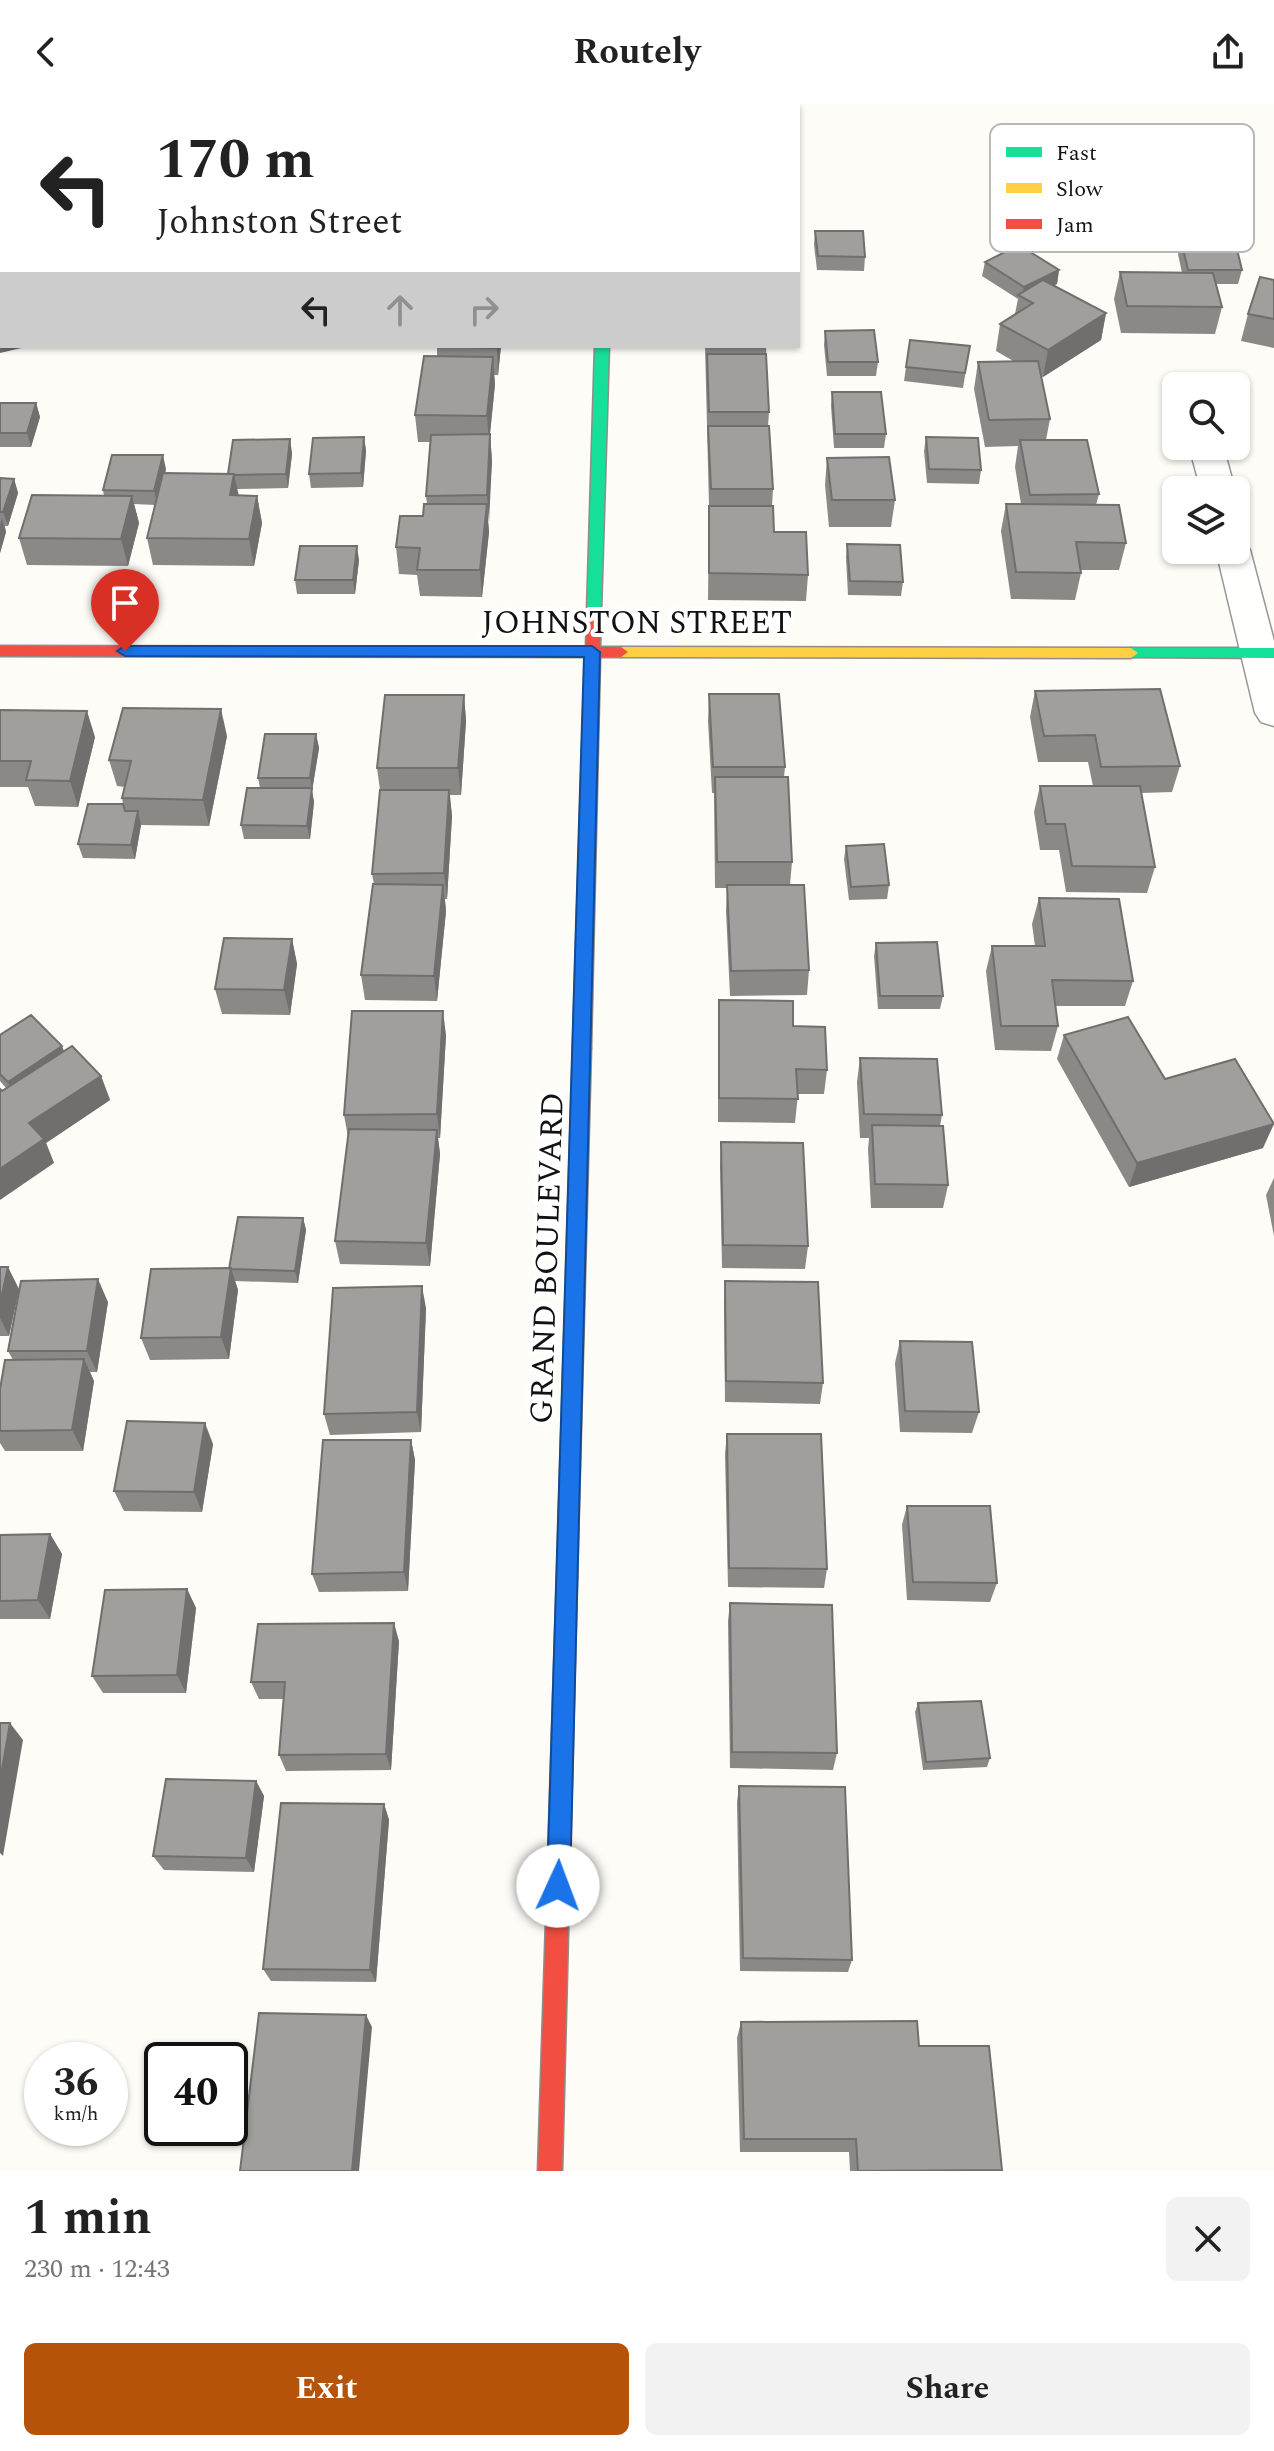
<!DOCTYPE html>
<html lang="en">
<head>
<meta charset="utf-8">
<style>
	:root { --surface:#fff; --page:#f2f2f2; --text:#222; --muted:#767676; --accent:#b45309 }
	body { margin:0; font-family:Spectral,serif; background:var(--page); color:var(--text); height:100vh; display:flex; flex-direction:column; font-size:30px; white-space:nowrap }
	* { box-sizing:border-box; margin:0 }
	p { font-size:26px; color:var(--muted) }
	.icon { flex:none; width:44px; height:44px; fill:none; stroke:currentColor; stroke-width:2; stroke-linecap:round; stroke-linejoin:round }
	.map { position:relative; height:2067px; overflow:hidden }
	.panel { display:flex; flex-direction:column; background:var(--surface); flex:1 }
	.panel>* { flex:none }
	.banner { position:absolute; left:0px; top:0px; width:800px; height:244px; box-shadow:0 2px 6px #0004; background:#fff; color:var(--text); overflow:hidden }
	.controls { position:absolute; left:1162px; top:268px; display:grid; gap:16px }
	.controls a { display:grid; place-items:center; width:88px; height:88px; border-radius:12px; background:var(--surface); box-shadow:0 2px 6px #0004; font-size:40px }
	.speed { position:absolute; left:24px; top:1938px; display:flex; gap:16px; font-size:40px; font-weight:700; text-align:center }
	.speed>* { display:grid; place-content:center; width:104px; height:104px; border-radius:50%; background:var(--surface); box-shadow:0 2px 6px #0004; line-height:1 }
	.speed small { font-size:20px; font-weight:400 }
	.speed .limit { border:4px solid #111; border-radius:12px; background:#fff; color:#111 }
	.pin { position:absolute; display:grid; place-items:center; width:68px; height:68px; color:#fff; margin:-82px -34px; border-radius:50% 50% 50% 0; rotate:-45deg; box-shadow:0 0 8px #0007 }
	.pin .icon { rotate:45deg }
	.me { position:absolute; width:88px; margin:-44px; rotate:2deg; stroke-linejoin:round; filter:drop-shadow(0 0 6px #0008) }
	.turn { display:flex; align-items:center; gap:28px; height:168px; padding:0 24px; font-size:36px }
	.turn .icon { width:104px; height:104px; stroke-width:2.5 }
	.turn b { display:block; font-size:56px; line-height:68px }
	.lanes { display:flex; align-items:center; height:76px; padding:0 24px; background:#0003; justify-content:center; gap:40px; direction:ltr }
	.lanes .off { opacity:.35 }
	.round { display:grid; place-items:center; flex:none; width:84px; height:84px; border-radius:12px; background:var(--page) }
	.overview { display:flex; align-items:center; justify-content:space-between; height:136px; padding:0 24px }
	h1 { font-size:48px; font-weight:700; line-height:60px }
	.primary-button { display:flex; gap:16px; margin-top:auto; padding:16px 24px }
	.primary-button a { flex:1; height:92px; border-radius:12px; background:var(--accent); color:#fff; font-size:32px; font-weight:700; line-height:92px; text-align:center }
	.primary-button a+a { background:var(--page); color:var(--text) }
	header { display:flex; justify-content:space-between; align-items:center; height:104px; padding:0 24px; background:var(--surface); font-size:36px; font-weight:700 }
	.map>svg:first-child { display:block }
</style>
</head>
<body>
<header><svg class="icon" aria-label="back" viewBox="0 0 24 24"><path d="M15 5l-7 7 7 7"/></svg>Routely<svg class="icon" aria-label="share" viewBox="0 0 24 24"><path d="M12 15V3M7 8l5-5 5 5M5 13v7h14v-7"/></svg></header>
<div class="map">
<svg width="1274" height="2067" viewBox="0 0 1274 2067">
	<rect width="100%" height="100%" fill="#fdfcf7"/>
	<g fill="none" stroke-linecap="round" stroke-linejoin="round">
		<defs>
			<g id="street">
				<path d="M1189,342H1223L1235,386H1201Z"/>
				<path d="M1236,435L1245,438L1250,446L1274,537V622L1261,618L1255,609L1216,446H1236Z"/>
			</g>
			<g id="fast">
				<path d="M595,242H609L601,508L594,513L587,508Z"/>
				<path d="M1131,544H1274V554L1126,553L1124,549Z"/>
				<path d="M582,937L591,944L577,1473L574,1480L567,1483L560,1480L557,1473L573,944Z"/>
			</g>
			<path id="slow" d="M621,543L1131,544L1138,549L1131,554L621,553L614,548Z"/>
			<g id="jam">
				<path d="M594,503L601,508L600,543H621L628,548L621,553H600L591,944L582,951L573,944L585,553L0,552V542L586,543L587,508Z"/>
				<path d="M567,1463L574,1466L577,1473L562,2067H538L557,1473L560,1466Z"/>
			</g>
		</defs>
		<use href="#street" stroke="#979795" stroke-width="3"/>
		<use href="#fast" stroke="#8e8d8b" stroke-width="3"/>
		<use href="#slow" stroke="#8e8d8b" stroke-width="3"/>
		<use href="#jam" stroke="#8e8d8b" stroke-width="3"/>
		<use href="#street" fill="#fffffe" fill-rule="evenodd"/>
		<use href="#fast" fill="#16e098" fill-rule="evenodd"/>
		<use href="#slow" fill="#ffcf43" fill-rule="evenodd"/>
		<use href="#jam" fill="#f24e42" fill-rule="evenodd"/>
	</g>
	<g fill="#8a8986">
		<path d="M815,127L865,153L864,167L817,166L814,141Z"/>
		<path d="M1181,136L1242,166L1238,180H1216L1222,203L1215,230L1121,229L1114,195L1120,168L1182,169L1178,150Z"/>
		<path d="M985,158L1059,166L1057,180L1054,181L1106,209L1101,236L1043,273L1041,272L1050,315L1046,336L1099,390L1096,401L1126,439L1119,466H1081V469L1075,496L1011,495L1001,427L1006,400H1021L1015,363L1018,342L985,343L974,285L978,258H1015L996,247L1000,220L1015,210L1018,195L982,172Z"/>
		<path d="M1274,176V244L1241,237L1248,210Z"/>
		<path d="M825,227L878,258L876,272H827L824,241Z"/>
		<path d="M910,236L970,242L963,284L904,277Z"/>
		<path d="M437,242H501L498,271H494L495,280L490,330L492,357L488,418L489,428L482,493L420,492L417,471L399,470L396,443L423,412L427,400L426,392L430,338H418L415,311L437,252Z"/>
		<path d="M705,242H766L769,308L768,322L773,385L772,402L774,428L808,471L806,497L708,496L709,402Z"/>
		<path d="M832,288L886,330L884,344H834L831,302Z"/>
		<path d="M0,299H36L40,313L31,343H0Z"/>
		<path d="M364,333L366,347L363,383L311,384L309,370Z"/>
		<path d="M926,333L981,366L979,380L927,379L924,347Z"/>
		<path d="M290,335L292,350L288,384L237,385L238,391L257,392L262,419L254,462L153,461L147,434L155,401L134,400L139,419L128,462L27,461L19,434L104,392L103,386L166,365L165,369L228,370Z"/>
		<path d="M827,354L895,396L891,423H829L825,381Z"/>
		<path d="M0,374L14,375L18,389L8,422H5L6,428L0,449Z"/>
		<path d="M847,440L903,478L901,492L848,491L846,454Z"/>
		<path d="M359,456L355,490H297L295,476Z"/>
		<path d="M1035,587L1180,662L1172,688L1141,689L1155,763L1147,789L1066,788L1059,746H1040L1034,708L1040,682H1093L1088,658H1038L1030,613Z"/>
		<path d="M709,590L785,663L784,673L792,758L790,781L809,866L807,891L730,892L726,807L727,784H715L714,689H712L708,617Z"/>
		<path d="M464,591L466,617L461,691H450L452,712L447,795H445L446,807L437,897L365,896L361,871L374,780L372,770L380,686L377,664Z"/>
		<path d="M0,606L95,633L78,703L35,702L28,683H0Z"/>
		<path d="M316,630L319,644L312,687L314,698L310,735H244L241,721L260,684L258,674Z"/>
		<path d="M227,632L209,722L141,721L135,755L83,754L78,740L123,700L122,694L125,683L117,682L109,656Z"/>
		<path d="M846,742L889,781L887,795L849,796L844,755Z"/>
		<path d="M1039,794L1133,877L1125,902H1056L1058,922L1051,947L995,946L986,867L992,842H1035L1032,820Z"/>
		<path d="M292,835L297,860L290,911L222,910L215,885Z"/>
		<path d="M876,839L943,892L940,905H878L874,852Z"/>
		<path d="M719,896L793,922L827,966L824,990H798L795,1019L718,1018V921Z"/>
		<path d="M0,931L64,947L101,972L110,996L46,1039L54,1059L2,987L6,984L0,977Z"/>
		<path d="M446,931L440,1034H438L440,1050L430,1162L340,1160L335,1137L348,1033L344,1011Z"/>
		<path d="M1064,931L1165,975L1263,1044L1129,1083L1057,955Z"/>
		<path d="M860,954L942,1011L940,1022L948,1081L943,1104H871L868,1045L869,1034H860L857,978Z"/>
		<path d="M721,1038L808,1142L805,1165L722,1164L720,1062Z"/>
		<path d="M1274,1074V1132L1266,1091Z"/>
		<path d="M303,1114L306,1126L298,1179L235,1177L238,1186L229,1255L150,1256L141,1234L230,1164Z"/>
		<path d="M0,1163L19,1185L9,1232H0Z"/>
		<path d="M725,1177L823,1279L820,1300L725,1298L724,1199Z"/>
		<path d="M108,1198L97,1268H90L94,1277L83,1347H5L0,1339V1285L13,1256L8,1247Z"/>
		<path d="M426,1204L421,1328L330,1331L324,1310Z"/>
		<path d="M900,1237L979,1308L972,1329L900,1328L895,1259Z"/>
		<path d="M727,1330L827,1465L824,1484L728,1483L725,1350Z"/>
		<path d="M411,1336L415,1356L408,1487L319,1488L312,1470Z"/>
		<path d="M213,1340L202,1408L124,1407L114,1387Z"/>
		<path d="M907,1402L997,1479L990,1498L907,1496L902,1421Z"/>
		<path d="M50,1430L62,1450L50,1515H0V1431Z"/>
		<path d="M187,1485L196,1504L186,1589H103L92,1572Z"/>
		<path d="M730,1499L837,1649L833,1666L730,1664L728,1517Z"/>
		<path d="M399,1537L391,1666L286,1667L279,1651L284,1595H259L251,1578Z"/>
		<path d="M918,1599L990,1654L987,1663L923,1666L915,1608Z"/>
		<path d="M256,1677L264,1692L254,1768L164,1766L153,1752Z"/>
		<path d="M739,1682L852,1856L848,1868L740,1867L737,1698Z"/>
		<path d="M384,1700L389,1716L376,1878L271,1877L263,1865Z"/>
		<path d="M741,1918L919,1942L1002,2066L1000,2067H850L849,2048H740L737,1934Z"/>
	</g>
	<g fill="#716f6d">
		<path d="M1059,166L1057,180L1026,195L1022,193L1024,183Z"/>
		<path d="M1106,209L1101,236L1043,273L1048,246Z"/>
		<path d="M0,234H2V242H30L0,249Z"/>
		<path d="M497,242H501L498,271Z"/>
		<path d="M493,253L495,280L489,339L487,312Z"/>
		<path d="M36,299L40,313L31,343L27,329Z"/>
		<path d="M490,330L492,357L489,418L487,391Z"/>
		<path d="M364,333L366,347L363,383L361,369Z"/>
		<path d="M290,335L292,350L288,384L286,370Z"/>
		<path d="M163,351L166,365L158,401L154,387Z"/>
		<path d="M234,370L240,397L230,391Z"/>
		<path d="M14,375L18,389L8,422L3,408Z"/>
		<path d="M132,392L139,419L128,462L121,435Z"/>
		<path d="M257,392L262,419L254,462L249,435Z"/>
		<path d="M487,400L489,428L482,493L480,466Z"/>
		<path d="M2,414L6,428L0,449V421Z"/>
		<path d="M357,442L359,456L355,490L353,476Z"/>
		<path d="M464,591L466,617L461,691L458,664Z"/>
		<path d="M221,605L227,632L209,722L203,696Z"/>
		<path d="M87,607L95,633L78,703L70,677Z"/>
		<path d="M316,630L319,644L312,687L314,698L310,735L307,722L312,685L310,674Z"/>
		<path d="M449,686L452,712L447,795L444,769Z"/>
		<path d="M138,707L141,721L135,755L131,741Z"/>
		<path d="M443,781L446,807L437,897L434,872Z"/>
		<path d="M292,835L297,860L290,911L284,886Z"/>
		<path d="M443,907L446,931L440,1034L437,1010Z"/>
		<path d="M62,942L67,955L13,991L8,978Z"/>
		<path d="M101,972L110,996L46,1039L54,1059L0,1096V1065L29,1019Z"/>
		<path d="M1274,1020L1263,1044L1129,1083L1137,1059Z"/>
		<path d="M437,1026L440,1050L430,1162L426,1139Z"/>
		<path d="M303,1114L306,1126L298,1179L295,1167Z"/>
		<path d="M8,1163L19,1185L9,1232L0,1214V1199Z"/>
		<path d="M231,1164L238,1186L229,1255L221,1233Z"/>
		<path d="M98,1175L108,1198L97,1268L87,1247Z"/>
		<path d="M422,1182L426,1204L421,1328L417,1308Z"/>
		<path d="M84,1255L94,1277L83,1347L72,1326Z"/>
		<path d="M205,1319L213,1340L202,1408L194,1388Z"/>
		<path d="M411,1336L415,1356L408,1487L404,1468Z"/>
		<path d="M50,1430L62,1450L50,1515L38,1496Z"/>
		<path d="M187,1485L196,1504L186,1589L177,1571Z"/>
		<path d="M394,1519L399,1537L391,1666L386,1650Z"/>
		<path d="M10,1619L23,1636L3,1752L0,1749V1677Z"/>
		<path d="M256,1677L264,1692L254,1768L246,1754Z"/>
		<path d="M384,1700L389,1716L376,1878L370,1866Z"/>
		<path d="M366,1911L372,1923L359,2067H352Z"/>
	</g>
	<g fill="#a19f9c" stroke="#716f6d" stroke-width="2">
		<path d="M815,127H863L865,153L818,152Z"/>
		<path d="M1181,136L1235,137L1242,166H1188Z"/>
		<path d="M1019,141L1059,166L1024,183L985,158Z"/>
		<path d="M1120,168L1213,169L1222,203L1127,202Z"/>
		<path d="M1260,173L1274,176V215L1248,210Z"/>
		<path d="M1043,176L1106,209L1048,246L1000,220L1033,199L1018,191Z"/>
		<path d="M2,209V234H0V210Z"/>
		<path d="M874,226L878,258H828L825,227Z"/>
		<path d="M910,236L970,242L965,269L906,263Z"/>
		<path d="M437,242H497V244Z"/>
		<path d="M707,250H766L769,308H709Z"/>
		<path d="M424,252L493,253L487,312L415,311Z"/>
		<path d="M1038,257L1050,315L989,316L978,258Z"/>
		<path d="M832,288H881L886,330H835Z"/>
		<path d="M0,299H36L27,329H0Z"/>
		<path d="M708,322H769L773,385H711Z"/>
		<path d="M490,330L487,391L426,392L431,331Z"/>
		<path d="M364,333L361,369L309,370L313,334Z"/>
		<path d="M926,333L978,334L981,366L929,365Z"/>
		<path d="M290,335L286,370L234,371V370H228L233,336Z"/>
		<path d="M1020,336H1087L1099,390L1030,391Z"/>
		<path d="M112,351H163L154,387L103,386Z"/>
		<path d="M889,353L895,396H832L827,354Z"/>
		<path d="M163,369L234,370L230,391L257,392L249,435L147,434Z"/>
		<path d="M0,374L14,375L3,408H0Z"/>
		<path d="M32,391L132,392L121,435L19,434Z"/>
		<path d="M424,400H487L480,466H417L420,444L396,443L400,412H423Z"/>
		<path d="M1006,400L1119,401L1126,439L1076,438L1081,469L1016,468Z"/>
		<path d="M709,402H773L774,428H806L808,471L709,469Z"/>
		<path d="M847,440L900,441L903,478L850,477Z"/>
		<path d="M300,442H357L353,476H295Z"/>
		<path d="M1160,585L1180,662L1101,663L1095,631L1044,632L1035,587Z"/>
		<path d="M709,590H779L785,663H713Z"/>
		<path d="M385,591H464L458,664H377Z"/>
		<path d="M123,604L221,605L203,696L122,694L131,657L109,656Z"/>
		<path d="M0,606L87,607L70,677L26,676L31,657H0Z"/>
		<path d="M265,630H316L310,674H258Z"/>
		<path d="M715,673H788L792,758H717Z"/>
		<path d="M1040,682H1140L1155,763L1072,762L1065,720H1046Z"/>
		<path d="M247,684H312L307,722L241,721Z"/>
		<path d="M380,686H449L444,769L372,770Z"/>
		<path d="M88,700H123L125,707H138L131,741L78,740Z"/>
		<path d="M884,740L889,781L851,783L846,742Z"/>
		<path d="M373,780L443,781L434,872L361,871Z"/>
		<path d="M727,781H804L809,866L731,867Z"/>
		<path d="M1039,794L1119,795L1133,877L1052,876L1058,922H1001L992,842H1045Z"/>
		<path d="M224,834L292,835L284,886L215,885Z"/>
		<path d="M937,838L943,892H880L876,839Z"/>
		<path d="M719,896L793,897V922L825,923L827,966L796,965L798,995L719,994Z"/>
		<path d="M352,907H443L437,1010L344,1011Z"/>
		<path d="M31,911L62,942L8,978L0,970V931Z"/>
		<path d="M1128,913L1165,975L1235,955L1274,1020L1137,1059L1064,931Z"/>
		<path d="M72,942L101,972L29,1019L44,1035L0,1065V985L2,987Z"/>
		<path d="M860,954L937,955L942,1011L864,1010Z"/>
		<path d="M872,1021L943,1022L948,1081L875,1080Z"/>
		<path d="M349,1025L437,1026L426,1139L335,1137Z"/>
		<path d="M721,1038L803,1039L808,1142L723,1141Z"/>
		<path d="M238,1113L303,1114L295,1167L229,1165Z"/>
		<path d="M0,1163H8L0,1199Z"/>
		<path d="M231,1164L221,1233L141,1234L151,1165Z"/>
		<path d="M98,1175L87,1247H8L21,1177Z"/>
		<path d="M725,1177L818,1178L823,1279L726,1277Z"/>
		<path d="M422,1182L417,1308L324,1310L333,1184Z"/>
		<path d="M900,1237L972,1238L979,1308L905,1307Z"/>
		<path d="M84,1255L72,1326L0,1327V1285L5,1256Z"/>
		<path d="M127,1317L205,1319L194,1388L114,1387Z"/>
		<path d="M727,1330H821L827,1465L729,1464Z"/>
		<path d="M323,1336H411L404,1468L312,1470Z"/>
		<path d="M907,1402H990L997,1479L913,1478Z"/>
		<path d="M50,1430L38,1496L0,1497V1431Z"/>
		<path d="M187,1485L177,1571L92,1572L105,1486Z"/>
		<path d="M730,1499L832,1501L837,1649L732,1648Z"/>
		<path d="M394,1519L386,1650L279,1651L285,1578H251L258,1520Z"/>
		<path d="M981,1597L990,1654L926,1658L918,1599Z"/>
		<path d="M0,1619H10L0,1677Z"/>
		<path d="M166,1675L256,1677L246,1754L153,1752Z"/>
		<path d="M739,1682L845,1683L852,1856L743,1854Z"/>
		<path d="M281,1699L384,1700L370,1866L263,1865Z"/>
		<path d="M259,1909L366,1911L352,2067H240Z"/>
		<path d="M917,1917L919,1942H989L1002,2066L858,2067L856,2035H744L741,1918Z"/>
	</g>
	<path fill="#1a73e8" stroke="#114b97" stroke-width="2" d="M125,542H592L600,548L570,1782L566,1790L558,1794L550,1790L547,1782L584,553L125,552L117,547Z"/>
	<g text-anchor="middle" stroke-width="8" stroke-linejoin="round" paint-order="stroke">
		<g font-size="32" fill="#111" stroke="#fff">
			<text x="637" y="529">JOHNSTON STREET</text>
			<text transform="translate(546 1154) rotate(-88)" y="11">GRAND BOULEVARD</text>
		</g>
	</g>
	<rect x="990" y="20" width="264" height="128" rx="12" fill="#fff" stroke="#b8b8b8" stroke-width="2"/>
	<rect x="1006" y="43" width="36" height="10" fill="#16e098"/>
	<rect x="1006" y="79" width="36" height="10" fill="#ffcf43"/>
	<rect x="1006" y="115" width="36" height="10" fill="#f24e42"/>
	<g font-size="22" fill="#111">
		<text x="1056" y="56">Fast</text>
		<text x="1056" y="92">Slow</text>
		<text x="1056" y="128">Jam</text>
	</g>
</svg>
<div class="controls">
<a><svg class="icon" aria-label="search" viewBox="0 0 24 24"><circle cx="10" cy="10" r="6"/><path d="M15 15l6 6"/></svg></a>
<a><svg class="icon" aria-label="layers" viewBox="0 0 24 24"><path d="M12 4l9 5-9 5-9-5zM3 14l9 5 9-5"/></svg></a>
</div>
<div class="speed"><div>36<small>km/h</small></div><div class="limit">40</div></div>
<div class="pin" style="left:125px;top:547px;background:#d93025"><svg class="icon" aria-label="arrive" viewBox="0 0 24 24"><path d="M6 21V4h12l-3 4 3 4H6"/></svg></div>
<svg class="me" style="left:558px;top:1782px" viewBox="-20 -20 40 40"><circle r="19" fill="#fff"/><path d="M0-13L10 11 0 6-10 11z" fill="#1a73e8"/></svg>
<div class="banner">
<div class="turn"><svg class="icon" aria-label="left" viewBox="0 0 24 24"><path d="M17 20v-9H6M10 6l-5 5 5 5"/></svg><div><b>170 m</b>Johnston Street</div></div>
<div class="lanes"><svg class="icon" aria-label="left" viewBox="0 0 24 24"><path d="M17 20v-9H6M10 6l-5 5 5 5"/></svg><svg class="icon off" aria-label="ahead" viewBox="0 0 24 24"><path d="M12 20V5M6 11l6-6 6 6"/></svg><svg class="icon off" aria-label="right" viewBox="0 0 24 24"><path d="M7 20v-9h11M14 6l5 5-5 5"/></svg></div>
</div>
</div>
<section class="panel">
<div class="overview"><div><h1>1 min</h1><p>230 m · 12:43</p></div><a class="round"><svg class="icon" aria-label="close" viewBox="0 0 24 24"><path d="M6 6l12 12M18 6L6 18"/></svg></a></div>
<div class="primary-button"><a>Exit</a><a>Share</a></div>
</section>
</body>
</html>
